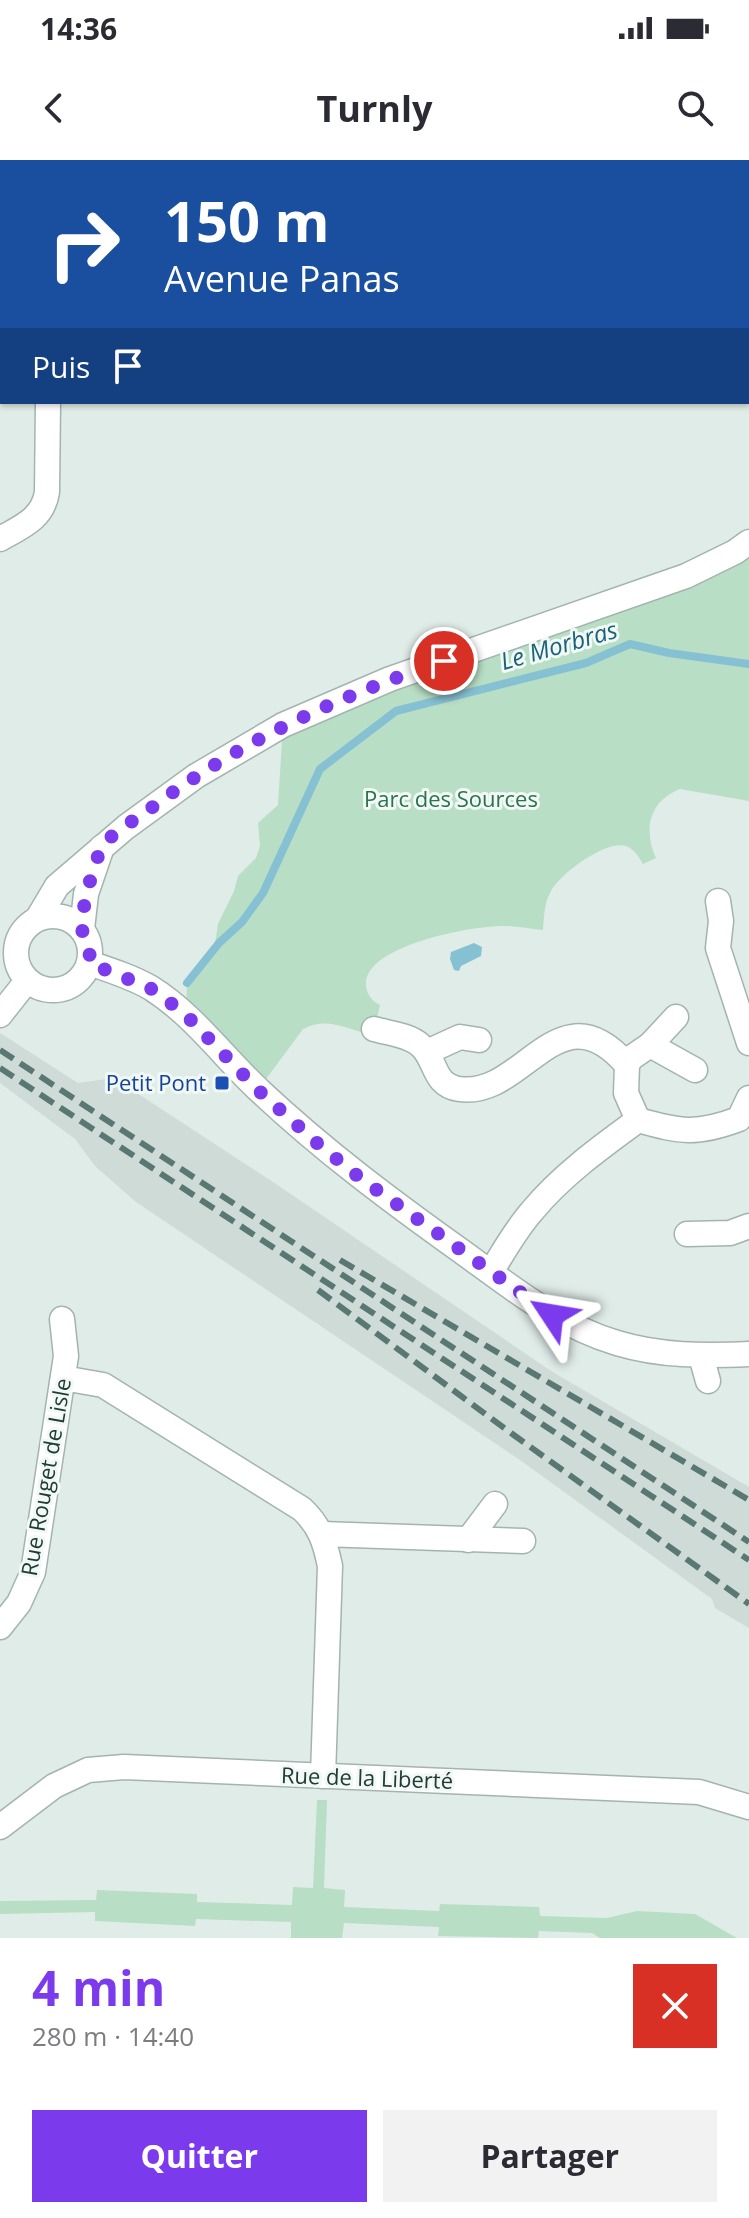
<!DOCTYPE html>
<html lang="fr">
<head>
<meta charset="utf-8">
<style>
	:root { --surface:#fff; --page:#f2f2f3; --text:#2b2b33; --muted:#7c7c81; --accent:#7c3aed }
	body { margin:0; font-family:"Open Sans",sans-serif; background:var(--page); color:var(--text); height:100vh; display:flex; flex-direction:column; font-size:30px; white-space:nowrap }
	* { box-sizing:border-box; margin:0 }
	p { font-size:26px; color:var(--muted) }
	.icon { flex:none; width:44px; height:44px; fill:none; stroke:currentColor; stroke-width:2; stroke-linecap:round; stroke-linejoin:round }
	.map { position:relative; height:1778px; overflow:hidden }
	.panel { display:flex; flex-direction:column; background:var(--surface); flex:1 }
	.panel>* { flex:none }
	.banner { position:absolute; left:0px; top:0px; width:750px; height:244px; box-shadow:0 2px 6px #0004; background:#1a4fa0; color:#fff; overflow:hidden }
	.pin { position:absolute; display:grid; place-items:center; width:68px; height:68px; color:#fff; margin:-34px; border:4px solid #fff; border-radius:50%; box-shadow:0 2px 8px #0007 }
	.me { position:absolute; width:88px; margin:-44px; rotate:303deg; stroke-linejoin:round; filter:drop-shadow(0 0 6px #0008) }
	.turn { display:flex; align-items:center; gap:28px; height:168px; padding:0 32px; font-size:36px }
	.turn .icon { width:104px; height:104px; stroke-width:2.5 }
	.turn b { display:block; font-size:56px; line-height:68px }
	.then { display:flex; align-items:center; height:76px; padding:0 32px; background:#0003; gap:16px; font-size:30px }
	.round { display:grid; place-items:center; flex:none; width:84px; height:84px; border-radius:0px; background:var(--page) }
	.summary { display:flex; align-items:center; justify-content:space-between; height:136px; padding:0 32px }
	h1 { font-size:48px; font-weight:700; line-height:60px; color:var(--accent) }
	.cta { display:flex; gap:16px; margin-top:auto; padding:16px 32px }
	.cta a { flex:1; height:92px; border-radius:0px; background:var(--accent); color:#fff; font-size:32px; font-weight:700; line-height:92px; text-align:center }
	.cta a+a { background:var(--page); color:var(--text) }
	.status { display:flex; justify-content:space-between; align-items:center; height:56px; padding:0 40px; background:var(--surface); direction:ltr }
	.status svg { height:22px; fill:currentColor }
	header { display:flex; justify-content:space-between; align-items:center; height:104px; padding:0 32px; background:var(--surface); font-size:36px; font-weight:700 }
	.map>svg:first-child { display:block }
</style>
</head>
<body>
<div class="status"><b>14:36</b><svg viewBox="0 0 49 12"><path d="M0 12V9h3v3zM5 12V6h3v6zM10 12V3h3v9zM15 12V0h3v12zM26 1h20v11H26zM47 4h2v5h-2z"/></svg></div>
<header><svg class="icon" aria-label="back" viewBox="0 0 24 24"><path d="M15 5l-7 7 7 7"/></svg>Turnly<svg class="icon" aria-label="search" viewBox="0 0 24 24"><circle cx="10" cy="10" r="6"/><path d="M15 15l6 6"/></svg></header>
<div class="map">
<svg width="749" height="1778" viewBox="0 0 749 1778">
	<rect width="100%" height="100%" fill="#e0ece7"/>
	<path fill="#cedbd6" d="M0,873L78,923L114,918L276,1024L551,1211L749,1327V1468L715,1448L712,1439L520,1300L136,1042L95,1006L75,979L0,923Z"/>
	<g fill="#b8dec5">
		<path d="M749,382V641L680,629C649,641 643,670 656,698L643,704C639,697 634,689 626,686C605,680 558,715 550,733C544,744 544,758 543,770C530,769 518,766 505,766C476,765 362,785 366,826C367,835 373,842 380,845L374,871L370,874C345,869 328,856 303,869L258,930L186,855L187,823L214,790L218,764L234,731L238,716L256,698L260,686L258,663L278,645L283,565Z"/>
		<path d="M317,1640H327L324,1728L345,1730L344,1747L439,1751L440,1744L539,1747L540,1756L607,1758L637,1751L695,1754L737,1778H600L592,1773L539,1771L538,1778L438,1776L439,1767L344,1763L342,1778H291V1762L196,1759L195,1766L95,1761V1752L0,1754V1741L96,1740L97,1730L197,1734V1742L292,1745L293,1727L313,1728Z"/>
	</g>
	<path fill="#86c0d3" d="M474,783L482,787L481,796L461,806L459,811L454,810L450,799L451,792Z"/>
	<g fill="none" stroke-linecap="round" stroke-linejoin="round">
		<path stroke="#86c0d3" stroke-width="8" d="M187,823L219,783L242,762L263,733L320,609L396,551L586,503L630,484L669,493L749,504"/>
		<defs>
			<g id="minor">
				<path d="M621,0L624,2"/>
				<path d="M327,2V0"/>
				<path d="M0,25H2"/>
				<path d="M748,79H749"/>
				<path d="M0,379C21,367 43,359 47,332L48,242"/>
				<path d="M718,741L721,761L718,788L749,883"/>
				<circle cx="53" cy="793" r="37"/>
				<path d="M38,758L57,726L126,667L196,616L283,565L390,519L686,416L735,392L749,382"/>
				<path d="M82,769L86,734L102,687"/>
				<path d="M89,803C110,810 132,817 151,828C194,855 224,898 261,932C324,991 391,1041 461,1091C511,1127 557,1165 617,1183C660,1196 704,1196 749,1194"/>
				<path d="M0,855L26,822"/>
				<path d="M374,869C388,873 409,875 420,885C437,899 432,925 459,929C524,939 558,825 627,905"/>
				<path d="M650,885L695,910"/>
				<path d="M427,892L460,877L479,880"/>
				<path d="M638,960C681,972 696,975 739,959L749,938"/>
				<path d="M687,1074L730,1073L749,1066"/>
				<path d="M491,1112C504,1091 516,1069 533,1050C562,1015 601,987 638,960L626,933L627,905L631,898L650,885L676,857"/>
				<path d="M701,1196L708,1221"/>
				<path d="M63,1218L103,1225L302,1349C320,1366 325,1382 330,1406L323,1616"/>
				<path d="M322,1374L523,1381"/>
				<path d="M468,1380L495,1344"/>
				<path d="M0,1467L19,1443L33,1412L66,1196L62,1159"/>
				<path d="M0,1667L54,1626L88,1610L124,1607L699,1632L749,1647"/>
			</g>
		</defs>
		<use href="#minor" stroke="#a3b4af" stroke-width="27"/>
		<use href="#minor" stroke="#fff" stroke-width="24"/>
		<g stroke="#5a7873" stroke-width="6" stroke-dasharray="16 8" stroke-linecap="butt">
			<path d="M0,890L749,1382"/>
			<path d="M0,908L749,1400"/>
			<path d="M340,1100L749,1340"/>
			<path d="M318,1130L511,1273L749,1444"/>
		</g>
	</g>
	<g fill="none" stroke-linecap="round" stroke-linejoin="round">
		<path stroke="#7c3aed" stroke-width="14" stroke-dasharray="0 25.2" d="M444,501C337,537 236,583 146,652C132,662 113,672 103,686C95,697 80,754 82,768C83,781 92,784 89,803L150,828L168,841L186,855L258,930L317,983L360,1018L552,1155"/>
	</g>
	<rect fill="#1a4fb4" stroke="#f1f8f5" stroke-width="3" x="214" y="915" width="16" height="16" rx="4"/>
	<g text-anchor="middle" stroke-width="6" stroke-linejoin="round" paint-order="stroke">
		<g font-size="22" fill="#29744d" stroke="#f1f8f5">
			<text x="451" y="647">Parc des Sources</text>
		</g>
		<g font-size="22" fill="#164399" stroke="#f1f8f5" text-anchor="end">
			<text x="206" y="931">Petit Pont</text>
		</g>
		<g font-size="22" fill="#203c37" stroke="#f1f8f5">
			<text transform="translate(46 1317) rotate(-80)" y="8">Rue Rouget de Lisle</text>
			<text transform="translate(367 1618) rotate(2)" y="8">Rue de la Liberté</text>
		</g>
		<g font-size="24" font-style="italic" fill="#19627a" stroke="#f1f8f5">
			<text transform="translate(559 486) rotate(-16)" y="8">Le Morbras</text>
		</g>
	</g>
</svg>
<div class="pin" style="left:444px;top:501px;background:#d93025"><svg class="icon" aria-label="arrive" viewBox="0 0 24 24"><path d="M6 21V4h12l-3 4 3 4H6"/></svg></div>
<svg class="me" style="left:552px;top:1155px" viewBox="-20 -20 40 40"><path d="M0-17L14 15 0 8-14 15z" fill="#7c3aed" stroke="#fff" stroke-width="4"/></svg>
<div class="banner">
<div class="turn"><svg class="icon" aria-label="right" viewBox="0 0 24 24"><path d="M7 20v-9h11M14 6l5 5-5 5"/></svg><div><b>150 m</b>Avenue Panas</div></div>
<div class="then">Puis<svg class="icon" aria-label="arrive" viewBox="0 0 24 24"><path d="M6 21V4h12l-3 4 3 4H6"/></svg></div>
</div>
</div>
<section class="panel">
<div class="summary"><div><h1>4 min</h1><p>280 m · 14:40</p></div><a class="round" style="background:#d93025;color:#fff"><svg class="icon" aria-label="close" viewBox="0 0 24 24"><path d="M6 6l12 12M18 6L6 18"/></svg></a></div>
<div class="cta"><a>Quitter</a><a>Partager</a></div>
</section>
</body>
</html>
